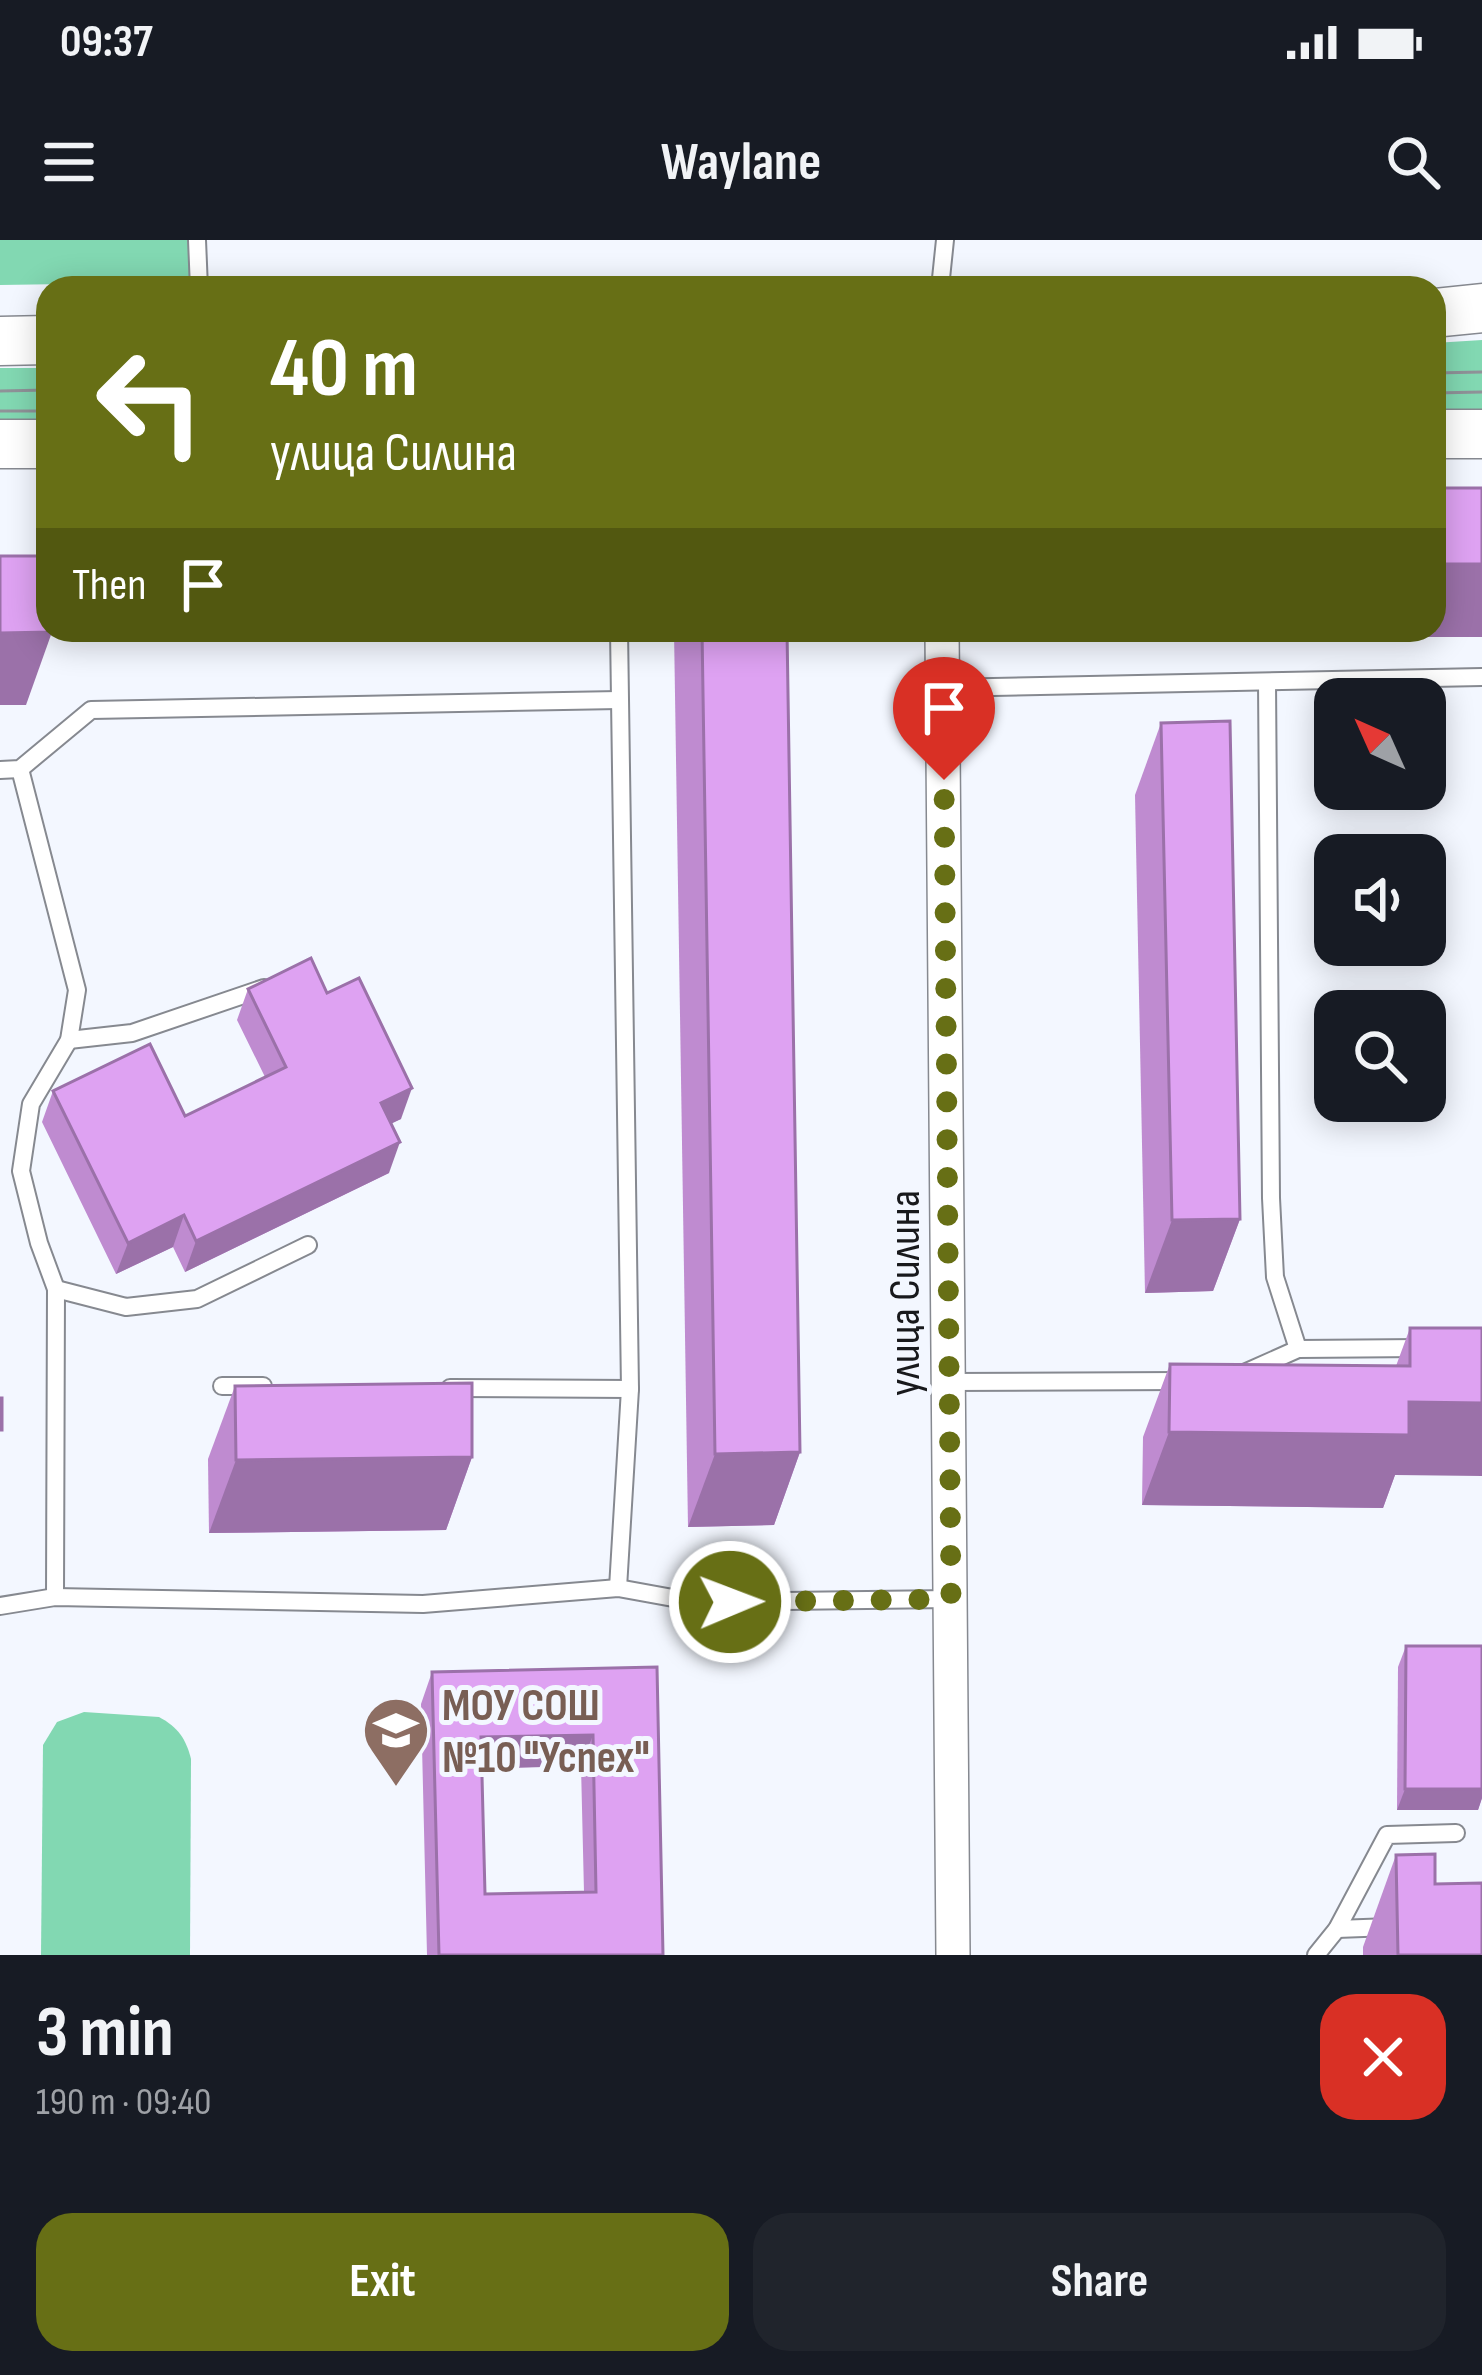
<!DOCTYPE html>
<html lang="en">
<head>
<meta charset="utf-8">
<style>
	:root { --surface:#171b24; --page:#20242c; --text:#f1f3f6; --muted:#9ea1a6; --accent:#676f15 }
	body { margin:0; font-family:"Sofia Sans Condensed",sans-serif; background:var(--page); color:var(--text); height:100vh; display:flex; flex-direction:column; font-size:45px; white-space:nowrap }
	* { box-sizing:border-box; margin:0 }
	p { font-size:39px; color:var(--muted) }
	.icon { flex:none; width:66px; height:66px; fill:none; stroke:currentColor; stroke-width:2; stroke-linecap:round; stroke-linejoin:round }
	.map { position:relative; height:1715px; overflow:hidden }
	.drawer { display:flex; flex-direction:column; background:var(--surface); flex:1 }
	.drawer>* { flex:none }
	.hud { position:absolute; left:36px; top:36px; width:1410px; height:366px; border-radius:36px; box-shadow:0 6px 30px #0003; background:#676f15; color:#fff; overflow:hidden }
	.needle { width:78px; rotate:315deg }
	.buttons { position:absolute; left:1314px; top:438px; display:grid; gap:24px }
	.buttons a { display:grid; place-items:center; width:132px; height:132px; border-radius:24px; background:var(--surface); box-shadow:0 6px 30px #0003; font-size:60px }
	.pin { position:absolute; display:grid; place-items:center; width:102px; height:102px; color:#fff; margin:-123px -51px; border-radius:50% 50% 50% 0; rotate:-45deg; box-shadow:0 0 12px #0007 }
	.pin .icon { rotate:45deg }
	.me { position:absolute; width:132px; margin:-66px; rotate:89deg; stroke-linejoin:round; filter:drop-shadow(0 0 9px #0008) }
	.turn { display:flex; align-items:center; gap:42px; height:252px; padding:0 36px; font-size:54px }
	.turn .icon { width:156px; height:156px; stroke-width:2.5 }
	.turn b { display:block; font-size:84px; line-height:102px }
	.then { display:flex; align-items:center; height:114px; padding:0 36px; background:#0003; gap:24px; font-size:45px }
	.round { display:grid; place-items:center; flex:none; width:126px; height:126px; border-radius:36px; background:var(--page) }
	.headline { display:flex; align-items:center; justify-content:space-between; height:204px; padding:0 36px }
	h1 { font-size:72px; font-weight:700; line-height:90px }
	.action { display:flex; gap:24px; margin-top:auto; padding:24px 36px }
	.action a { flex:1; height:138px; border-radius:36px; background:var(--accent); color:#fff; font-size:48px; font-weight:700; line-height:138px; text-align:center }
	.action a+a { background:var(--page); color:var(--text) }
	.status { display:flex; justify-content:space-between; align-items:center; height:84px; padding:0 60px; background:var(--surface); direction:ltr }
	.status svg { height:33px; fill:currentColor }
	header { display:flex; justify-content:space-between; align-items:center; height:156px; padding:0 36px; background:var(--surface); font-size:54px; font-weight:700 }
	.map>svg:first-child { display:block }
</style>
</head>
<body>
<div class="status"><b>09:37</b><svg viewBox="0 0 49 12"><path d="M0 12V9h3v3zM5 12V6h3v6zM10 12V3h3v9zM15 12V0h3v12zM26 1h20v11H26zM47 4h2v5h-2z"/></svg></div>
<header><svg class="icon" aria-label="menu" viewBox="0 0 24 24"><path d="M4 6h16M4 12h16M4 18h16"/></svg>Waylane<svg class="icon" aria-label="search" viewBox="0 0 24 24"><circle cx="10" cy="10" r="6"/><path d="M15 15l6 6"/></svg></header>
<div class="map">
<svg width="1482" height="1715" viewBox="0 0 1482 1715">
	<rect width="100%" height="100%" fill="#f3f7ff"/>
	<g fill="#82d8b2">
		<path d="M0,0H197L199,42L0,45Z"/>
		<path d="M1482,100V181H1434V103Z"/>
		<rect x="0" y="128" width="48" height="64"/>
		<path d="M84,1472L159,1477C178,1487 186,1499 191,1519L190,1715H41L43,1505L57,1482Z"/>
	</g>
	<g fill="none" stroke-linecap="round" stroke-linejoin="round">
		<defs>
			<g id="lane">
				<path d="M197,0L199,48"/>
				<path d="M940,48L945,0"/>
				<path d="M1267,442L1271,958L1275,1037L1298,1109"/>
				<path d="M943,448L1482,437"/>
				<path d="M20,529L77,750L69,800L31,864L21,931L39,1003L56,1049L55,1357"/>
				<path d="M0,530L20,529L91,470L619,460"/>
				<path d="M69,800L132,793L264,748"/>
				<path d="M56,1049L126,1067L197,1059L308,1005"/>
				<path d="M1242,1134L1298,1109L1421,1108"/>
				<path d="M949,1142L1182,1141"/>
				<path d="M222,1146H263"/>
				<path d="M450,1148L630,1149"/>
				<path d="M618,1348L630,1149L619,390"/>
				<path d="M0,1366L55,1357L423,1364L618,1348L695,1362L951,1359"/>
				<path d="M1337,1689L1390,1687"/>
				<path d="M1316,1715L1337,1689L1387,1595L1456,1593"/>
			</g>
			<path id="street" d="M942,390L953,1715"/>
			<g id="secondary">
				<path d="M1434,73L1482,68"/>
				<path d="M0,101L48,100"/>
				<path d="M1434,194H1482"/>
				<path d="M0,204H48"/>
			</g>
		</defs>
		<use href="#lane" stroke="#868990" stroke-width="20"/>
		<use href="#street" stroke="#868990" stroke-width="36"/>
		<use href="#secondary" stroke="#868990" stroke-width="51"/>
		<use href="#lane" stroke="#fff" stroke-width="16"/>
		<use href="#street" stroke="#fff" stroke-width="33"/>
		<use href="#secondary" stroke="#fff" stroke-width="48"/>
		<g stroke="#8f9298" stroke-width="3">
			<path d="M1434,133L1482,132"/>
			<path d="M0,151L48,150"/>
			<path d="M1434,153L1482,152"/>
			<path d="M0,171H48"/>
		</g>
	</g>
	<g fill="#bf8bd0" fill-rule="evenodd">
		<path d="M674,390H787L800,1212L774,1285L688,1287Z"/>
		<path d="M1161,483L1240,979L1213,1051L1145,1053L1135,555Z"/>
		<path d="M248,749L327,753L401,879L391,883L389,933L185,1032L173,1007L116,1034L42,882L53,851L185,876L265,837L237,780Z"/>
		<path d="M1410,1088H1482L1395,1235L1383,1268L1142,1265L1143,1197L1170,1124L1396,1126Z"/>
		<path d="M235,1146L472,1217L446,1290L209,1293L208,1219Z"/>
		<path d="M1406,1406H1482V1558L1478,1570H1397L1398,1427Z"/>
		<path d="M657,1427L663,1715H427L421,1464L432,1432ZM581,1526L584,1652L485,1654L482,1528Z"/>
		<path d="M1396,1615L1435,1644L1482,1715H1363V1707Z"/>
	</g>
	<g fill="#9b71a9">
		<path d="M1434,324H1482V397H1115L1118,390H1434Z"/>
		<path d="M65,390H559L558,392L62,399Z"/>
		<path d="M52,392L26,465H0V393Z"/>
		<path d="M412,848L401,879L370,894L381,863Z"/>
		<path d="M400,902L389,933L185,1032L196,1001Z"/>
		<path d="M184,975L173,1007L116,1034L128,1003Z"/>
		<path d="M1240,979L1213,1051L1145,1053L1172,980Z"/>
		<path d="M1409,1162L1482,1163V1236L1395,1235L1383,1268L1142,1265L1169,1192Z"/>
		<path d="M800,1212L774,1285L688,1287L715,1214Z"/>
		<path d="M472,1217L446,1290L209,1293L236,1220Z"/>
		<path d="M593,1495L581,1526L470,1529L481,1497Z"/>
		<path d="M1405,1549H1482V1558L1478,1570H1397Z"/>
	</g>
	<g fill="#dea2f2" stroke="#9b71a9" stroke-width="3" fill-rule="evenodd">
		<rect x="1434" y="248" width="48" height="76"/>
		<path d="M0,316H48V390H52V392L0,393Z"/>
		<path d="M702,390H787L800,1212L715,1214Z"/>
		<path d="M1230,481L1240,979L1172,980L1161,483Z"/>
		<path d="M311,718L327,753L359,738L412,848L381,863L400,902L196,1001L184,975L128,1003L53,851L150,804L185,876L286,827L248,749Z"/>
		<path d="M1410,1088H1482V1163L1409,1162V1195L1169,1192L1170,1124L1410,1126Z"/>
		<path d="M472,1143V1217L236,1220L235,1146Z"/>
		<rect x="0" y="1158" width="2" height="32"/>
		<path d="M1406,1406H1482V1549H1405Z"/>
		<path d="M657,1427L663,1715H439L432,1432ZM593,1495L596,1652L485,1654L481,1497Z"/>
		<path d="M1435,1614V1644L1482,1643V1715H1398L1396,1615Z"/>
	</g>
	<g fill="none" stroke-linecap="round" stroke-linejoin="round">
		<path stroke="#676f15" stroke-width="21" stroke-dasharray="0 37.8" d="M730,1362L951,1359L944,540"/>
	</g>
	<defs>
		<symbol id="school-pin" viewBox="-11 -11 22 30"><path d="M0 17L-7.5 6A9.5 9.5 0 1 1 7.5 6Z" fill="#8d6e63" stroke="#f3f7ff"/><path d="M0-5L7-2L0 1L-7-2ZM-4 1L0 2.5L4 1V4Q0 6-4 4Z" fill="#fff"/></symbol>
	</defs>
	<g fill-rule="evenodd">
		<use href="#school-pin" x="358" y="1452" width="76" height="104"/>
	</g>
	<g text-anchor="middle" stroke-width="10" stroke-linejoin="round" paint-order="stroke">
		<g font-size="45" fill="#18191c" stroke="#f3f7ff">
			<text transform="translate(903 1053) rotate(-90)" y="16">улица Силина</text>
		</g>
		<g font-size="45" font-weight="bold" fill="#785e54" stroke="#f3f7ff" text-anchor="start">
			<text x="442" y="1480">МОУ СОШ<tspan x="442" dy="52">№10 "Успех"</tspan></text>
		</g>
	</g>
</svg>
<div class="buttons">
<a><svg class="needle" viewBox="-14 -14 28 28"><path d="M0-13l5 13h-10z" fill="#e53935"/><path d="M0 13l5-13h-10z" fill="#9ea1a6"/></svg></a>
<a><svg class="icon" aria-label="sound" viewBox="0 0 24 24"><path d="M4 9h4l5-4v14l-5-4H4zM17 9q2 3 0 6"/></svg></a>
<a><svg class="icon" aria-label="search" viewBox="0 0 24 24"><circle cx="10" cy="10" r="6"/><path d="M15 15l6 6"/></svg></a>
</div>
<div class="pin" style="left:944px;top:540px;background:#d93025"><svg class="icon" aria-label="arrive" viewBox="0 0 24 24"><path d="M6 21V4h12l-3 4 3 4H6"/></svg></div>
<svg class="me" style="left:730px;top:1362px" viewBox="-20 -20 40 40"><circle r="17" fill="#676f15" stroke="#fff" stroke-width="3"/><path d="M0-11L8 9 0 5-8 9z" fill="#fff"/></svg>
<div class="hud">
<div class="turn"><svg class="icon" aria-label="left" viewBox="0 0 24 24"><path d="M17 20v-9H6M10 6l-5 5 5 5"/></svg><div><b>40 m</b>улица Силина</div></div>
<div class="then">Then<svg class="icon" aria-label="arrive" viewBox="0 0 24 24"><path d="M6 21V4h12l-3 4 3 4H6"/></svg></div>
</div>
</div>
<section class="drawer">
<div class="headline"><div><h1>3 min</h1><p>190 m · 09:40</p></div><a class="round" style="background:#d93025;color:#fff"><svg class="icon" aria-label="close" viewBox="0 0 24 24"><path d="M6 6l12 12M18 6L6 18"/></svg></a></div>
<div class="action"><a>Exit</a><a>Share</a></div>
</section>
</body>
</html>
